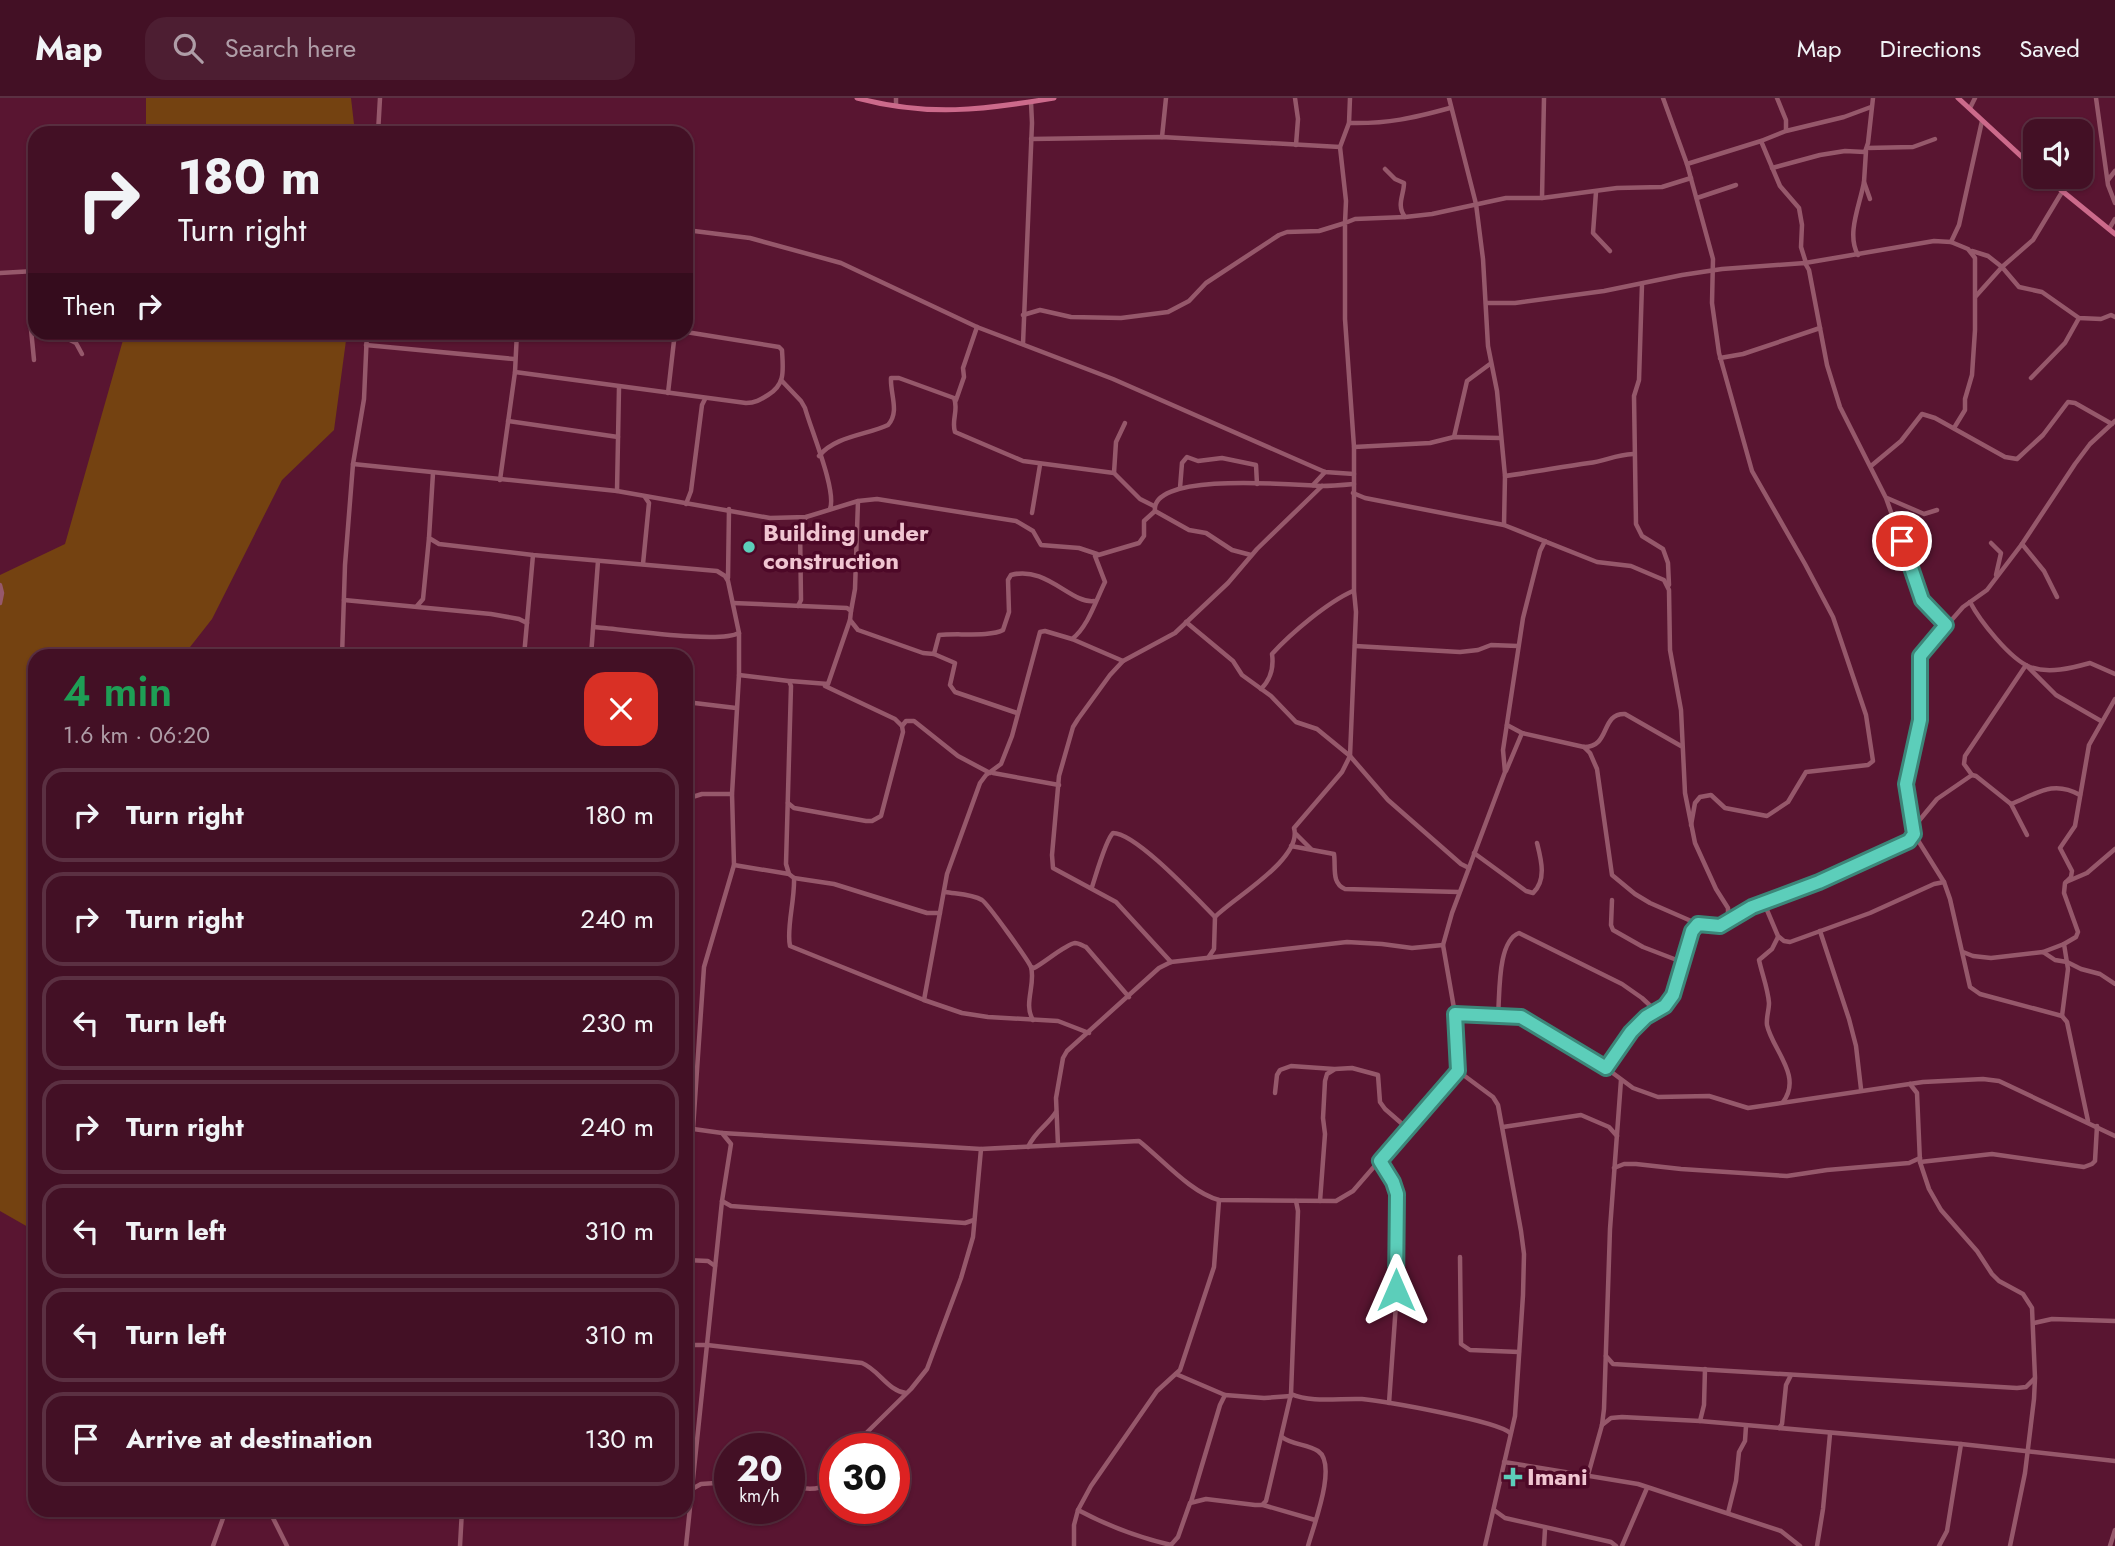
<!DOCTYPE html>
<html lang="en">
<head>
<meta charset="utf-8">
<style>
	:root { --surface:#431025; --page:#4d1e32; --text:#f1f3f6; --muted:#af9da7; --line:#5b3042 }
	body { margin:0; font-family:Jost,sans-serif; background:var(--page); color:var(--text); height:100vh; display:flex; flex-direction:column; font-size:26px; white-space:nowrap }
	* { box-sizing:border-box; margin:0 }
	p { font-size:23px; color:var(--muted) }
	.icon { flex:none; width:38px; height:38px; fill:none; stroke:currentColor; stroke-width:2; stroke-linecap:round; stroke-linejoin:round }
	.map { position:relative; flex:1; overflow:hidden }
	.sheet { position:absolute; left:28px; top:551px; width:665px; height:868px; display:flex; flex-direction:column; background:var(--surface); border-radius:21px; box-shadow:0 2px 5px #0004,0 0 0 2px var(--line) }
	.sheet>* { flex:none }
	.top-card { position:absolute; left:28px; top:28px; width:665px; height:214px; border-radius:21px; box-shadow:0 2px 5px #0004,0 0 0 2px var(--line); background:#431025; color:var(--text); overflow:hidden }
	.fabs { position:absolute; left:2023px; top:21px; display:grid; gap:14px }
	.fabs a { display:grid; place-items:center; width:70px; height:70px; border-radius:14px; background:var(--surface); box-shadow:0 2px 5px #0004,0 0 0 2px var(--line); font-size:35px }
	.speed { position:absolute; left:714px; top:1335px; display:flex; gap:14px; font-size:35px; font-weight:700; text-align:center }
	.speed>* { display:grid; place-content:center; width:91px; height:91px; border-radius:50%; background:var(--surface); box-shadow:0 2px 5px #0004,0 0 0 2px var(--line); line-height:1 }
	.speed small { font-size:18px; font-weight:400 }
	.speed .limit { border:10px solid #d22; background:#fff; color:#111 }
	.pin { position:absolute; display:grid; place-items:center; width:60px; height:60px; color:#fff; margin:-30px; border:4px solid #fff; border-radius:50%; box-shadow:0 2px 7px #0007 }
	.me { position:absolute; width:77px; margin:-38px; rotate:0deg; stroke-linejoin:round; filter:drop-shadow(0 0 5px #0008) }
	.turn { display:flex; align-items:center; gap:24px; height:147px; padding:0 35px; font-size:32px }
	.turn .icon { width:91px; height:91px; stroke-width:2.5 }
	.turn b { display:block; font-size:49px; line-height:60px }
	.then { display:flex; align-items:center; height:66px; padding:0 35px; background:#0003; gap:14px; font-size:26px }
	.round { display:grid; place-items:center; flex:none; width:74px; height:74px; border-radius:21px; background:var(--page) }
	.overview { display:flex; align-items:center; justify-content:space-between; height:119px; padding:0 35px }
	h1 { font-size:42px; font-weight:600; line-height:52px; color:#1e9e55 }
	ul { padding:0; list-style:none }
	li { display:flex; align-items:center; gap:21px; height:94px; margin:0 14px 10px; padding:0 21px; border:4px solid var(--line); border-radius:21px }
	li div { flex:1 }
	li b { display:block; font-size:26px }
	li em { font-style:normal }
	header { display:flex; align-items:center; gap:42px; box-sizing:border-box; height:98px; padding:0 35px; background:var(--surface); border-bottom:2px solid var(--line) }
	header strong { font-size:33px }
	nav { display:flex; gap:38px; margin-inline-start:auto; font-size:24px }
	.search { width:490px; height:63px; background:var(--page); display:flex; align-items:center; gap:18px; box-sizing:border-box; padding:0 24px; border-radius:21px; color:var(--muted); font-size:26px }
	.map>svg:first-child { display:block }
</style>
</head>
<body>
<header>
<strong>Map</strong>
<div class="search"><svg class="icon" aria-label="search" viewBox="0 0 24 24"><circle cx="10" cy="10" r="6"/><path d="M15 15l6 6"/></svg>Search here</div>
<nav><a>Map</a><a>Directions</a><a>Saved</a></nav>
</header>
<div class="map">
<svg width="2115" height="1448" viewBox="0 0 2115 1448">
	<rect width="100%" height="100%" fill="#591531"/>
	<g fill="#744211">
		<path d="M146,0H351L355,35H146Z"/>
		<path d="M125,235H347L334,332L282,382L212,521L183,558H35V884L33,896L35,899V1133L0,1113V477L65,446Z"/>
	</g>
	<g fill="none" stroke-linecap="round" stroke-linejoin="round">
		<g stroke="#96586b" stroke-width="4.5">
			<path d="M1295,0L1298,21L1296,47"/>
			<path d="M1449,0L1476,106L1483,161L1488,248L1497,293L1505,378L1504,427"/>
			<path d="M1663,0L1687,66L1713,161L1712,205L1719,255L1752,373L1805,466L1833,519L1866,617L1873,663L1868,667L1806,674L1788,704L1767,718L1725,710L1711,697L1700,699L1695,705L1691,727"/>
			<path d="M1777,0L1786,22V32"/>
			<path d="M2096,0L2108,87L2115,105"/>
			<path d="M896,7V0"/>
			<path d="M1970,10L1975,0"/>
			<path d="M1349,25C1388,26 1413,20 1450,10"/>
			<path d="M378,35L380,0"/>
			<path d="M1162,39L1166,0"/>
			<path d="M1031,41L1162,39L1340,49"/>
			<path d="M1761,43L1780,88L1799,110L1802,127L1801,149L1806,165"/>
			<path d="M1867,50L1913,49L1935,41"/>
			<path d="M1866,53L1864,84L1870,101"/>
			<path d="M1687,66L1761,43L1786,33L1844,19L1871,9"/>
			<path d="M1772,70L1820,57L1845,53L1865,54L1868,45L1873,0"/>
			<path d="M1385,71L1395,81L1404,85C1404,97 1396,107 1405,119L1432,116L1506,100H1542L1617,90L1662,89L1691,80"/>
			<path d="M2108,82L2115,73"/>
			<path d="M1596,94L1593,135L1610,153"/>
			<path d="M1542,100L1544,0"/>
			<path d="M1697,100L1736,87"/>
			<path d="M2109,131L2115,121"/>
			<path d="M686,132L750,140L841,165L977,229L1113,281L1325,374L1354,376"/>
			<path d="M1951,144L1959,127L1982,23"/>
			<path d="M1972,153L1988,158L2002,169L2019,189L2042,194L2079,220L2101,221L2111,217L2115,219"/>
			<path d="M1858,157C1846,136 1860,107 1864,84"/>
			<path d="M1805,165L1934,143L1951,144L1968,151L1975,160V232L1972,277L1965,301V312L1954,330"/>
			<path d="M0,175L35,173"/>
			<path d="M1642,186L1639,282L1634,298L1636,426L1642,438L1663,451L1668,465L1669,487"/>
			<path d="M1976,198L2002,169L2033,142L2062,94"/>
			<path d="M1486,205H1515L1604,193L1682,177L1722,171L1805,165L1809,172L1827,267L1840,309L1886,400L1922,501L1946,527"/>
			<path d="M1023,217L1040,212L1071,219L1121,220L1168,214L1189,203L1206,185L1279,137L1287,134L1319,133L1345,125L1346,103L1340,49L1349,25L1350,0"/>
			<path d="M64,234L66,240L76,245L82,256"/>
			<path d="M1023,246L1032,25L1031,4"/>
			<path d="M366,247L514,261"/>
			<path d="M1720,260L1743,256L1820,230"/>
			<path d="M34,262L30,221L35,209"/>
			<path d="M515,274L746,305C755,305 760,302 768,297C786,286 783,272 782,252L779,249L686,234"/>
			<path d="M2031,280L2065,245L2079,220"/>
			<path d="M782,283L801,303L805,310C811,332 837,393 830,411"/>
			<path d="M668,295L675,234"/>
			<path d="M956,302L964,279L963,270L977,229"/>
			<path d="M508,323L618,339"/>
			<path d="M1454,339L1467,283L1490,266"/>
			<path d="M1354,349L1430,345L1454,339L1500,340"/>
			<path d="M819,358C835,338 867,337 888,327C900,314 890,296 891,280H899L954,300C959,312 951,322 955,334L1023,363L1114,375L1140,401L1154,408"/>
			<path d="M353,366L617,393L770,420L806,419L858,403L877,401L1016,423L1033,433L1041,447L1079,450L1097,456"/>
			<path d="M1871,368L1901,343L1922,316L1935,320L2005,359L2017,361L2043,337L2068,304L2075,305L2112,326"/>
			<path d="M433,375L429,440L439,446L533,457L717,473L725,478L728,483L739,535V577L732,696L734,767L704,869L693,1031"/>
			<path d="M1114,375L1116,344L1125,325"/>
			<path d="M1505,378C1534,374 1561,369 1589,365C1605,363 1615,357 1633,356"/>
			<path d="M500,382L515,274L517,234"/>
			<path d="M1313,387L1325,374"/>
			<path d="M1180,390L1182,365L1187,359L1198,363L1222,360L1256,367L1257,386"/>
			<path d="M617,393L619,290"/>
			<path d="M1353,395L1365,400L1504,427L1597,464L1631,468L1664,482L1669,492L1670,552L1681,612L1685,695L1695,745L1716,791L1728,810V822"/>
			<path d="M1887,400L1924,416L1937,412"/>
			<path d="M686,406L691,393L702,307L705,301"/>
			<path d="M1155,413L1189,432L1206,435L1232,452L1251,457"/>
			<path d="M1032,415L1040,367"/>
			<path d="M1991,445L2001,455L1996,477"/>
			<path d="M2022,446L2044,473L2057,499"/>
			<path d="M643,466L649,405L645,399"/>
			<path d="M728,480L729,411"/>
			<path d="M0,487L2,495L0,505"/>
			<path d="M344,502L491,516L519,521L527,525"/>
			<path d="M1970,504C1980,523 2010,561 2030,569C2049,576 2072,570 2090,565L2115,576"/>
			<path d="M733,505L847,510L851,513L850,522L858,532L923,555L934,556L939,537C955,535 991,539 1003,532L1009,514L1008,482L1011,477C1046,467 1071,506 1094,503"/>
			<path d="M417,508L423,501L429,440"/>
			<path d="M798,508L801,502L800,429L806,419"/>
			<path d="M851,513L855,491L858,403"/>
			<path d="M1186,524L1233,563L1242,577L1271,598L1296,624L1317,631L1350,658L1388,702L1461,766L1469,770"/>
			<path d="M594,529C622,531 719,546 739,535"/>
			<path d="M1072,541L1123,563"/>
			<path d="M1355,548L1460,554L1478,552L1491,547L1518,548"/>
			<path d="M934,556L955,565L950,587L955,594L1017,615"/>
			<path d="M342,558L345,467L353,366L364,301L367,234"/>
			<path d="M524,558L533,457"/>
			<path d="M591,558L598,463"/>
			<path d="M739,577L789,583L791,588L786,766L789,776L794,780C795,802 786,831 790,848L924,902L962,915L988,919L1058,923L1089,935"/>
			<path d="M790,583L828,586L850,522"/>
			<path d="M1261,591C1271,581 1274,570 1272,556C1291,535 1328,504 1353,493"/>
			<path d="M686,604L736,610"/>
			<path d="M1507,627L1522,635L1584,649C1611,649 1600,615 1625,616L1681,648"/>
			<path d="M902,628L906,623H914L958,658L990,675"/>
			<path d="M1584,649L1590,655L1597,671L1612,777L1635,796L1650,805L1698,826L1715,829L1720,828L1752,809L1819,784L1909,743L1914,736L1906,686L1909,665L1918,636L1921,607L1920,558L1963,509L1987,492L2022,446L2075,366L2090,346L2115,323"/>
			<path d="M1506,673L1522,635"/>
			<path d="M993,675L1059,687"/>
			<path d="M1972,677L1964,666L1965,658L2026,567L2056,597L2101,623"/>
			<path d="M686,701L702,696H732"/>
			<path d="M788,705L794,710L866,723H872L881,718L903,634L902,628L895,621L825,588"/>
			<path d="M2011,706L2027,737"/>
			<path d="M1913,730L1937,701L1972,677L1976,678L2011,706C2038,695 2053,682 2080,697"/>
			<path d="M1296,736L1311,751"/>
			<path d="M1914,736L1944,784L1950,801L1970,889L1980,896L2062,918L2067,924L2088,1023"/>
			<path d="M1291,748L1334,756C1336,769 1331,785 1345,791L1459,794"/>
			<path d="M1474,755L1526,793L1533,795C1547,782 1541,761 1537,745"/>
			<path d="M734,767L789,776"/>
			<path d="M794,780L834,786L927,815H940"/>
			<path d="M2066,784L2087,775L2115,751"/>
			<path d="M1092,789C1096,777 1106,741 1113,735C1136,735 1196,800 1215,819"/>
			<path d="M945,794C957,796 972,796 982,802C988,806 1028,862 1031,869C1036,886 1023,906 1033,922"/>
			<path d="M1612,802L1611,827L1613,832L1643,849L1682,864"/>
			<path d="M1764,805L1778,838L1784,843L1790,844L1870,815L1934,786L1944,784"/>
			<path d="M1820,833L1849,921L1856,948L1861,991"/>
			<path d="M1778,839L1772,851L1759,862C1762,876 1768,891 1769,905C1769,912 1766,920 1767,927C1772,951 1803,978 1783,1004"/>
			<path d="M1963,854L1973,858L1991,860L2043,854L2055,862L2067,864L2081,871L2100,876L2115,886"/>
			<path d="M2043,854L2064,846"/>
			<path d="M1208,860L1214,851L1215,819C1233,800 1303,761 1294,730L1342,674L1350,658L1356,514L1354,493V349L1345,221V125L1355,121L1405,119"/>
			<path d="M1171,864L1116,804L1053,770L1052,757L1059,678L1073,629L1078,621L1110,577L1123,563L1175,535L1228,485L1257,451L1322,388"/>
			<path d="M1031,869L1034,870C1044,865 1066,846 1075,845C1079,845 1083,848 1086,849L1129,899"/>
			<path d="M924,902L947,776L980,685L986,677L1001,666L1012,638L1040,534L1045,533L1072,541C1088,529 1096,502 1105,484L1095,458L1139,445L1144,438V423L1155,413C1150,373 1296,387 1321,388C1332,388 1343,387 1354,386"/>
			<path d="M1455,916L1521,919L1606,970L1633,990L1658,999L1709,998L1748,1010L1923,984L1983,981L1999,983L2115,1038"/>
			<path d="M1498,917C1500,897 1497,843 1519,835L1622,886L1642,900L1656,913"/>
			<path d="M2062,918L2068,871L2064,846L2076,839L2078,834L2064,795L2065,785L2071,779L2072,773L2060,750L2075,728L2089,647L2115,601"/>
			<path d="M1606,970L1631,934L1646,919L1665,908L1673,897L1692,833L1698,826"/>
			<path d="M1910,986L1917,995L1920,1064L1929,1091L1941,1112L1977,1153L1992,1176L1999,1183L2023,1196L2032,1210L2035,1280L2034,1301L2025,1375L2010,1448"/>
			<path d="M1275,995L1277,977L1280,972L1291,968L1334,971"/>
			<path d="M1503,1029L1581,1017L1609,1029L1617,1038"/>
			<path d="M722,1035L981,1051L1139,1043C1162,1061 1191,1095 1219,1102L1336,1103L1353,1093L1457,973"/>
			<path d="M1058,1047L1056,1000L1063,960L1067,953L1159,870L1171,864L1347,844L1382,846L1412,850L1443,847"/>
			<path d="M1028,1049C1036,1032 1047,1028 1056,1014"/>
			<path d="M1380,1063L1393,1084L1397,1096V1192L1389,1305"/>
			<path d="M1920,1064L1992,1056L2084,1069L2092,1066L2095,1063L2097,1028"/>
			<path d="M1614,1070L1624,1066H1636L1681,1071L1787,1078L1827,1072L1909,1065L1920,1060"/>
			<path d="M722,1103L731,1108L965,1125L974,1122"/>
			<path d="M1320,1103L1325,1036L1323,1020L1325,983L1327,976L1335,971L1352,970L1378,977L1380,1004L1385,1011L1408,1031"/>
			<path d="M1460,1159L1461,1246L1470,1252L1519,1254"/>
			<path d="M686,1162L708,1163L715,1168"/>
			<path d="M2034,1225L2052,1221L2115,1223"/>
			<path d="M686,1247H707L862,1265C879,1272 888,1293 906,1295"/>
			<path d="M1606,1258L1613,1266L2017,1290L2026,1289L2034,1281"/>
			<path d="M1176,1276L1225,1297"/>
			<path d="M1291,1296C1311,1305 1340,1300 1362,1301C1384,1303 1498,1323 1510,1335"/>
			<path d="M1700,1323L1704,1307L1705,1271"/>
			<path d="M1602,1327L1611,1320L1622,1319L1700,1323L1961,1346L2115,1363"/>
			<path d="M1779,1330L1782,1326L1786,1287L1791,1277"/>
			<path d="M1282,1339C1292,1347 1307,1346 1318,1353C1338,1366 1313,1429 1308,1448"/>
			<path d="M850,1351L911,1291L927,1271L961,1180L973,1139L981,1051"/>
			<path d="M1504,1364L1638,1386L1781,1433L1800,1448"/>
			<path d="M1588,1377L1602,1327L1604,1311L1610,1131L1621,982"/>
			<path d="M789,1389C812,1391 824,1396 835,1372"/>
			<path d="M692,1391L701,1386L730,1384"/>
			<path d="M1191,1404L1220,1307L1225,1297L1264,1300L1291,1298"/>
			<path d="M1263,1407L1315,1422"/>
			<path d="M269,1412L287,1448"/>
			<path d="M1078,1412C1108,1428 1137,1439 1171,1447L1178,1439L1190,1405L1206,1401L1255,1407H1262L1266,1403L1291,1296L1298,1113L1296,1103"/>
			<path d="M1494,1412L1505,1420L1611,1444L1616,1448"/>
			<path d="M1728,1415L1736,1383L1739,1354L1745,1343L1746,1328"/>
			<path d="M213,1448L226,1412"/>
			<path d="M460,1448L462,1412"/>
			<path d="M686,1448L722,1103L731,1046L722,1035L686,1030"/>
			<path d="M1074,1448V1427L1078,1412L1091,1388L1157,1293L1180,1272L1214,1169L1219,1102"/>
			<path d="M1485,1448L1515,1318L1523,1197L1524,1156L1521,1133L1498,1007L1493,999L1458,973L1455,916L1443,847L1452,815L1505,674L1503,652L1523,520L1540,453L1545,443"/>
			<path d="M1544,1448L1545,1431"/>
			<path d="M1622,1448L1647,1390"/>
			<path d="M1817,1448L1823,1411L1830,1336"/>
			<path d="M1939,1448L1947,1433L1961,1346"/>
			<path d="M2110,1448L2115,1432"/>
		</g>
		<g stroke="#cc6a8b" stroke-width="5">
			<path d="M857,0C928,19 983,12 1054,0"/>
			<path d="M1958,0L2035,71"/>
			<path d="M2045,79L2115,136"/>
		</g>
	</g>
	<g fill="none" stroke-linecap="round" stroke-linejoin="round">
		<defs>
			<path id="route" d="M1396,1192L1397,1096L1393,1084L1380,1063L1458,973L1455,916L1521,919L1606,970L1631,934L1646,919L1665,908L1673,897L1692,833L1698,826L1720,828L1752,809L1819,784L1909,743L1914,736L1906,686L1920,622V558L1946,527L1922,502L1902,443"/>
		</defs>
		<use href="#route" stroke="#3c8679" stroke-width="18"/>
		<use href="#route" stroke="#5cceba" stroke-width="12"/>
	</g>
	<g fill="#5cceba" stroke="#4d0827" stroke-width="2.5">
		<circle cx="749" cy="449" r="7"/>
		<path d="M1509.5 1368.5h7v7h7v7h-7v7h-7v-7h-7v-7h7z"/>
	</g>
	<g text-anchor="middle" stroke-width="7" stroke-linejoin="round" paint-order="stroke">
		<g font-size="24" font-weight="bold" fill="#f0c5d1" stroke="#4d0827" text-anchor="start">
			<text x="763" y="443">Building under<tspan x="763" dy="28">construction</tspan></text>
			<text x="1527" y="1387">Imani</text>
		</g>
	</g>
</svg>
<div class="fabs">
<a><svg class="icon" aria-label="sound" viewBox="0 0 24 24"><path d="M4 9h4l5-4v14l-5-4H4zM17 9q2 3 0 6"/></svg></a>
</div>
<div class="speed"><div>20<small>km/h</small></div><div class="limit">30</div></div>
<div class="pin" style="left:1902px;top:443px;background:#d93025"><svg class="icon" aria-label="arrive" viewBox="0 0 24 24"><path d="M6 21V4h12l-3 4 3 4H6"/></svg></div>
<svg class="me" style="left:1396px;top:1192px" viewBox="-20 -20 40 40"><path d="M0-17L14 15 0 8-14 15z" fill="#5cceba" stroke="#fff" stroke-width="4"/></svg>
<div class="top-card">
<div class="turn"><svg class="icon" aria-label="right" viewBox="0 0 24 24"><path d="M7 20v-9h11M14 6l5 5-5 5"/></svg><div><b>180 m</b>Turn right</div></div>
<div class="then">Then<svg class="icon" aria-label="right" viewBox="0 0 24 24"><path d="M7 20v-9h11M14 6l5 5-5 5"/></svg></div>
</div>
<section class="sheet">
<div class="overview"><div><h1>4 min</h1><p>1.6 km · 06:20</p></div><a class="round" style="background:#d93025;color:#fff"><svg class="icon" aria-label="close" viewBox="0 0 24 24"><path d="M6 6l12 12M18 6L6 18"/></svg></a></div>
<ul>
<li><svg class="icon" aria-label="right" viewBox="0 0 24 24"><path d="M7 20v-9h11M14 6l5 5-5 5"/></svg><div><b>Turn right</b></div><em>180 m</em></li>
<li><svg class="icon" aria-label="right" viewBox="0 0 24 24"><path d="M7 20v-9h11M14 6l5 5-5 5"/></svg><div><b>Turn right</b></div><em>240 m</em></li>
<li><svg class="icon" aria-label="left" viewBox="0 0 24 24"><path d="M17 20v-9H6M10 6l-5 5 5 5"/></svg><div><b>Turn left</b></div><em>230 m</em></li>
<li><svg class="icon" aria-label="right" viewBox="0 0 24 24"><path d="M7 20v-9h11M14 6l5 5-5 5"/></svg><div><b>Turn right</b></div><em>240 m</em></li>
<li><svg class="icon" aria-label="left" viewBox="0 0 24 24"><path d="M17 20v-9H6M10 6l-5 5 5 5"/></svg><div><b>Turn left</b></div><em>310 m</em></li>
<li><svg class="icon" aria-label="left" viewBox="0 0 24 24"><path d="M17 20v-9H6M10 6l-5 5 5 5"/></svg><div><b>Turn left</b></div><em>310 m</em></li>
<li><svg class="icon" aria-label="arrive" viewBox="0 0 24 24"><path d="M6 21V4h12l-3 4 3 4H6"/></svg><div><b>Arrive at destination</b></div><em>130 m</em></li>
</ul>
</section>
</div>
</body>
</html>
